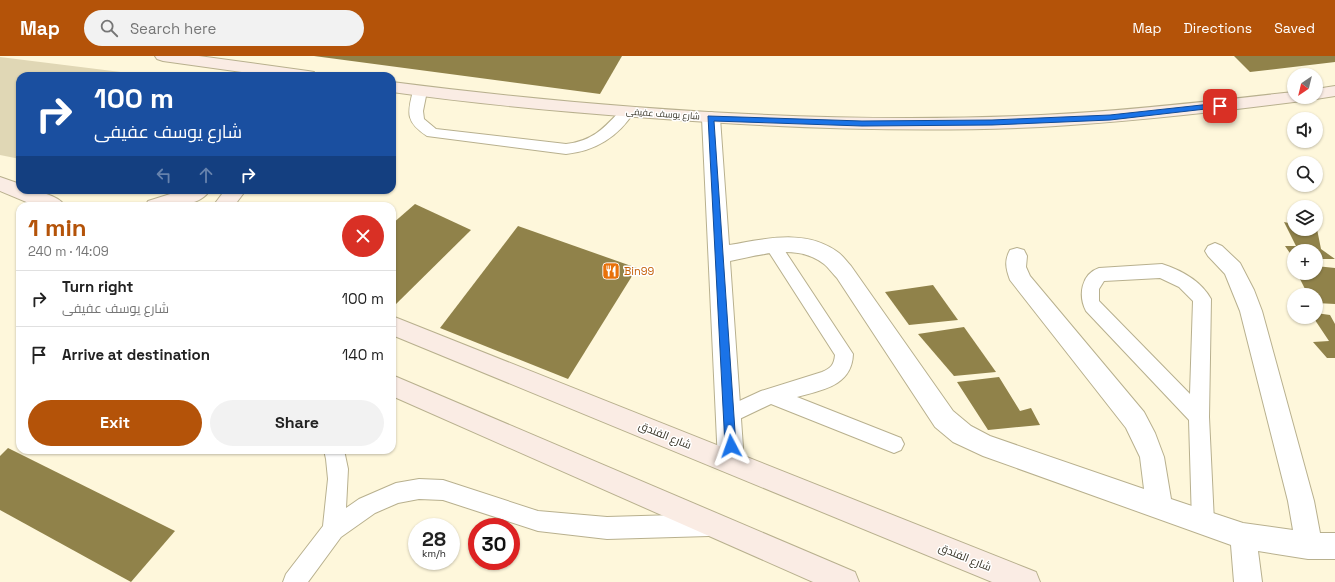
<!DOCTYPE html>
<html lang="en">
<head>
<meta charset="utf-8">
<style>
	:root { --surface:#fff; --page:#f2f2f2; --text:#222; --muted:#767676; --line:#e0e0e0; --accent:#b45309 }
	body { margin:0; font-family:"Space Grotesk",Cairo,sans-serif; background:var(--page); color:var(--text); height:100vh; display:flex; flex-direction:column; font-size:15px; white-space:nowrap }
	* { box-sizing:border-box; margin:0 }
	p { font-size:13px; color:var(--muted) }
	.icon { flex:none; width:22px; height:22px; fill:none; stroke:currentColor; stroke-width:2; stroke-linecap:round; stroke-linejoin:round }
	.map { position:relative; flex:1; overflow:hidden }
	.sheet { position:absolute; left:16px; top:146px; width:380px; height:252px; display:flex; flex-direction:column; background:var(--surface); border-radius:12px; box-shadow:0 1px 3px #0004 }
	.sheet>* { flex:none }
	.top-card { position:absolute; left:16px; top:16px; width:380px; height:122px; border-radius:12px; box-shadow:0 1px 3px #0004; background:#1a4fa0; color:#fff; overflow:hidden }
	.needle { width:26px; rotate:215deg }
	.fabs { position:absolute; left:1287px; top:12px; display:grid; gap:8px }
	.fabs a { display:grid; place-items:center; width:36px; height:36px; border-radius:50%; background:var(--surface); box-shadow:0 1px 3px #0004; font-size:20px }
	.speed { position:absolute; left:408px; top:462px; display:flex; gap:8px; font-size:20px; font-weight:700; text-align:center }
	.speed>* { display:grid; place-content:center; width:52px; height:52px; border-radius:50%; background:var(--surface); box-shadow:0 1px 3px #0004; line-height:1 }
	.speed small { font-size:10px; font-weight:400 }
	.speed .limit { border:6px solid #d22; background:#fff; color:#111 }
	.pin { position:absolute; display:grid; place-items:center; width:34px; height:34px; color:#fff; margin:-17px; border-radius:8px; box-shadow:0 2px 6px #0006 }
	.me { position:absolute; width:44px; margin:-22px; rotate:356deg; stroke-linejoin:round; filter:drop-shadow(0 0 3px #0008) }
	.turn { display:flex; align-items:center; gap:14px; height:84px; padding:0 12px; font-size:18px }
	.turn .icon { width:52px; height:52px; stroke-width:2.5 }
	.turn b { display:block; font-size:28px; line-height:34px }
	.lanes { display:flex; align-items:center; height:38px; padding:0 12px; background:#0003; justify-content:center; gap:20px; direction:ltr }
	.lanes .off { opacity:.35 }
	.round { display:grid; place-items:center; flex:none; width:42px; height:42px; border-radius:21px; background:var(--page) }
	.headline { display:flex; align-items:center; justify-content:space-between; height:68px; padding:0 12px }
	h1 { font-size:24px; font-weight:700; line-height:30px; color:var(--accent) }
	.cta { display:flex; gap:8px; margin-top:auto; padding:8px 12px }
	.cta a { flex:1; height:46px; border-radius:24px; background:var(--accent); color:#fff; font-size:16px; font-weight:700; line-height:46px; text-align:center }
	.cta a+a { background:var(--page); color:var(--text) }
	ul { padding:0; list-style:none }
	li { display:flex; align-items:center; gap:12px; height:56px; padding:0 12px; border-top:1px solid var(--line) }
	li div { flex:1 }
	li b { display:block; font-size:15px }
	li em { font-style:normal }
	header { display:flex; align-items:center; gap:24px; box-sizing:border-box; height:56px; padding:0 20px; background:var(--accent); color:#fff }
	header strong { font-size:19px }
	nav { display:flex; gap:22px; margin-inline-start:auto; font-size:14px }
	.search { width:280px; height:36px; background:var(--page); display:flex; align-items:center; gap:10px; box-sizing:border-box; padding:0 14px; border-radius:22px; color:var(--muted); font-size:15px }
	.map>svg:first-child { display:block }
</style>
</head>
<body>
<header>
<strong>Map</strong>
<div class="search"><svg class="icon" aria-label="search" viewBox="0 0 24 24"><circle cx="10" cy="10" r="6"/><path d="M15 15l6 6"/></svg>Search here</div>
<nav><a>Map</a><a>Directions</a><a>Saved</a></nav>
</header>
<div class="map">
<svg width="1335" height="526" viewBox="0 0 1335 526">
	<rect width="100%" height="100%" fill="#fef7db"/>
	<path fill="#e0d7b5" d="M0,1L153,20H20V103L0,99Z"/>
	<g fill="#90824a">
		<path d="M314,0H622L600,38Z"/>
		<path d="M1234,0H1335V6L1250,16Z"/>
		<path d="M415,148L471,174L392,252V168Z"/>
		<path d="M1284,166L1294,168V173H1317L1321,193L1335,203H1316V195H1294V203L1285,190H1296Z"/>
		<path d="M518,170L637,212L568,323L440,272Z"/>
		<path d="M1316,210L1335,212V248L1316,247V239H1308L1297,217H1316Z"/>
		<path d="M933,229L958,264L909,269L885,236Z"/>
		<path d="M1316,257L1330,259L1335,268V302H1327L1313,286L1329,285L1313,261H1316Z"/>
		<path d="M964,271L996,316L954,320L918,278Z"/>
		<path d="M999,321L1020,355L1031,352L1040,369L988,374L957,326Z"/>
		<path d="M8,392L175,475L131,526L0,454V400Z"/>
	</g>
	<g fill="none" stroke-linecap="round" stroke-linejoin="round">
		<defs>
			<g id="lane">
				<path d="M420,31L425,32L427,35L423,55L424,63L436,73L566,88C593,85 604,72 622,53L627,51L632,53L634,56C618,81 595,95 566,98L427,80C406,66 407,58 413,35L415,32Z"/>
				<path d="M773,184L779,186L853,298C852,330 822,334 797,341L901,382L904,388L901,394L894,397L771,348L729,368L722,365L719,359L722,353L761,335L822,316C831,312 834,309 835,299L765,190L767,186Z"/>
				<path d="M1162,208C1181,214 1201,225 1211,243L1209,361L1214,466L1211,473L1203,476L1195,473L1192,466L1189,364L1086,255C1078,240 1081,218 1099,212ZM1160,222L1179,231L1193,245L1190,338L1099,245V233L1104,225Z"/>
				<path d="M324,394H344L348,413L346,452L359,443L389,430L396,427L419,423L443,424L538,455L607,461L709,458L717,462L720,469L717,476L709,480L607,483L538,475L443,444L419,443L398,447L375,457L341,481L308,526H283L286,518L323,470L328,423L326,403Z"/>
			</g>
			<path id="street" d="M711,56L717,58L720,62L729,189C765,183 806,172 839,197C844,201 847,206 851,210L953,355L971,370L990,380L1144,433L1140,401L1126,372L1010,224C1006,213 1004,205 1010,194L1017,192L1024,194L1027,200L1026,211L1030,220L1144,356L1155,377L1164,401L1171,443L1243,467L1293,474L1288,445L1240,255L1225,218L1208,200L1205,195L1208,190L1215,187L1222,190L1240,207L1254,234L1262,255L1314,445L1320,477H1335V503H1308L1258,495L1262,526H1234L1231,489L983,400L953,386L935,371L837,222C832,217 829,212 824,208C797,187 760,199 730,205L744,406L740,414L731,418L722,414L718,406L702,62L705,58Z"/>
			<g id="secondary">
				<path d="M155,0H199L308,15L314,16L316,20H271L163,5L157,3Z"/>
				<path d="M392,26C604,53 827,69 1041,59C1126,55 1210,45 1294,36V41H1303L1300,45L1294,46C1210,57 1126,66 1041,71C910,77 780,72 650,62C564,56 478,48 392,36Z"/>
				<path d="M1335,30V40L1316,43L1309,41H1316V33Z"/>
				<path d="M0,121L20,128V134C33,134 58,138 65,150H36L0,135Z"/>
				<path d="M183,134H210C199,153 164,150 145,150L148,145Z"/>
				<path d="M225,134H246L234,150H213Z"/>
				<path d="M392,260L1026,512L1036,516L1040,526H992L392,279Z"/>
				<path d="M392,319L855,516L859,526H813L392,340Z"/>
			</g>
		</defs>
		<use href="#lane" stroke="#b8b08e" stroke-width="2"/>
		<use href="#street" stroke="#b8b08e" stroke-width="2"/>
		<use href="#secondary" stroke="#b8b08e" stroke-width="2"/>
		<use href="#lane" fill="#fff" fill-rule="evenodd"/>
		<use href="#street" fill="#fff" fill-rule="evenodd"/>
		<use href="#secondary" fill="#faece4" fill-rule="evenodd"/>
	</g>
	<path fill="#1a73e8" stroke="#114b97" d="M1220,47L1223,48V51L1110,64L992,69L862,70L714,65L736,390L734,393L731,395L727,393L725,390L708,60L862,65L992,64L1110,59Z"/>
	<defs>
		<symbol id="restaurant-square" viewBox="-11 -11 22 22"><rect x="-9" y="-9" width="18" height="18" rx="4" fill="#e8710a" stroke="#fff"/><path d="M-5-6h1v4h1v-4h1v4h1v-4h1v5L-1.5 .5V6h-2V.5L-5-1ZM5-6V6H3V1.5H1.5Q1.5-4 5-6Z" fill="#fff"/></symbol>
	</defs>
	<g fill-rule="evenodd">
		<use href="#restaurant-square" x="601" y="205" width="20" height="20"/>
	</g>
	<g text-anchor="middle" stroke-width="3" stroke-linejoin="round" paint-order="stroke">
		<g font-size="9" fill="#353124" stroke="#fff">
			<text transform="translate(663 58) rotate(4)" y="3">شارع يوسف عفيفى</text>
		</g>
		<g font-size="11" fill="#c56008" stroke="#fff" text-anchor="start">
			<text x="624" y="219">Bin99</text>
		</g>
		<g font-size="11" fill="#353124" stroke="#fff">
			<text transform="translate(665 379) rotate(22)" y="4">شارع الفندق</text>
			<text transform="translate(965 501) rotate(22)" y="4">شارع الفندق</text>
		</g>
	</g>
</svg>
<div class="fabs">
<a><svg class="needle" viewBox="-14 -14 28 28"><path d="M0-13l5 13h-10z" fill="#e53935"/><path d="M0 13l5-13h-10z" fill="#767676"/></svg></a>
<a><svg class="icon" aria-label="sound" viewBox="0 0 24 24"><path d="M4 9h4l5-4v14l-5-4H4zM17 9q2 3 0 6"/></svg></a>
<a><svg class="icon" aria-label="search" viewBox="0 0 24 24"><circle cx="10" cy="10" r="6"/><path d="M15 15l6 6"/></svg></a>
<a><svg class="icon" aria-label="layers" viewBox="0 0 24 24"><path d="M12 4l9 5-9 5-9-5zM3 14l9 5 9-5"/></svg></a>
<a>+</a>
<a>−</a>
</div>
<div class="speed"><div>28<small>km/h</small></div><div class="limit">30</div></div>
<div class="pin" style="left:1220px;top:50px;background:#d93025"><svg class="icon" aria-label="arrive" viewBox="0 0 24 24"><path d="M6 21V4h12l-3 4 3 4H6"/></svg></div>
<svg class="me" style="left:731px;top:390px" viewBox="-20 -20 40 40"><path d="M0-17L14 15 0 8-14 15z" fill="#1a73e8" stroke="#fff" stroke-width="4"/></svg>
<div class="top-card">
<div class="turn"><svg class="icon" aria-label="right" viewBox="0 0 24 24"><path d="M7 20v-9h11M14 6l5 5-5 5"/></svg><div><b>100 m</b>شارع يوسف عفيفى</div></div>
<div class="lanes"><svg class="icon off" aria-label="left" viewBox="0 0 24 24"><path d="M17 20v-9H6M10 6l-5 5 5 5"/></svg><svg class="icon off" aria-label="ahead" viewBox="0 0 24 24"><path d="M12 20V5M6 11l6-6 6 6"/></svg><svg class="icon" aria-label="right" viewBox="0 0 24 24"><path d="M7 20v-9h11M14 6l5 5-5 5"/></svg></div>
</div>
<section class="sheet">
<div class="headline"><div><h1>1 min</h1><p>240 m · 14:09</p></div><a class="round" style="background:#d93025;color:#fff"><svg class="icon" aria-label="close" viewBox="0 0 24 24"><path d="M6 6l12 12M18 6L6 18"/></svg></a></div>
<ul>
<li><svg class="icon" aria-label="right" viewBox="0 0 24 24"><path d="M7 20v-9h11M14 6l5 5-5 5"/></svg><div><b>Turn right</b><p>شارع يوسف عفيفى</p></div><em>100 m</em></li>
<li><svg class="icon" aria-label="arrive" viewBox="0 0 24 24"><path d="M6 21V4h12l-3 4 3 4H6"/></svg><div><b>Arrive at destination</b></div><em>140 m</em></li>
</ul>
<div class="cta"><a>Exit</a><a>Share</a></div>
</section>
</div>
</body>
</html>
